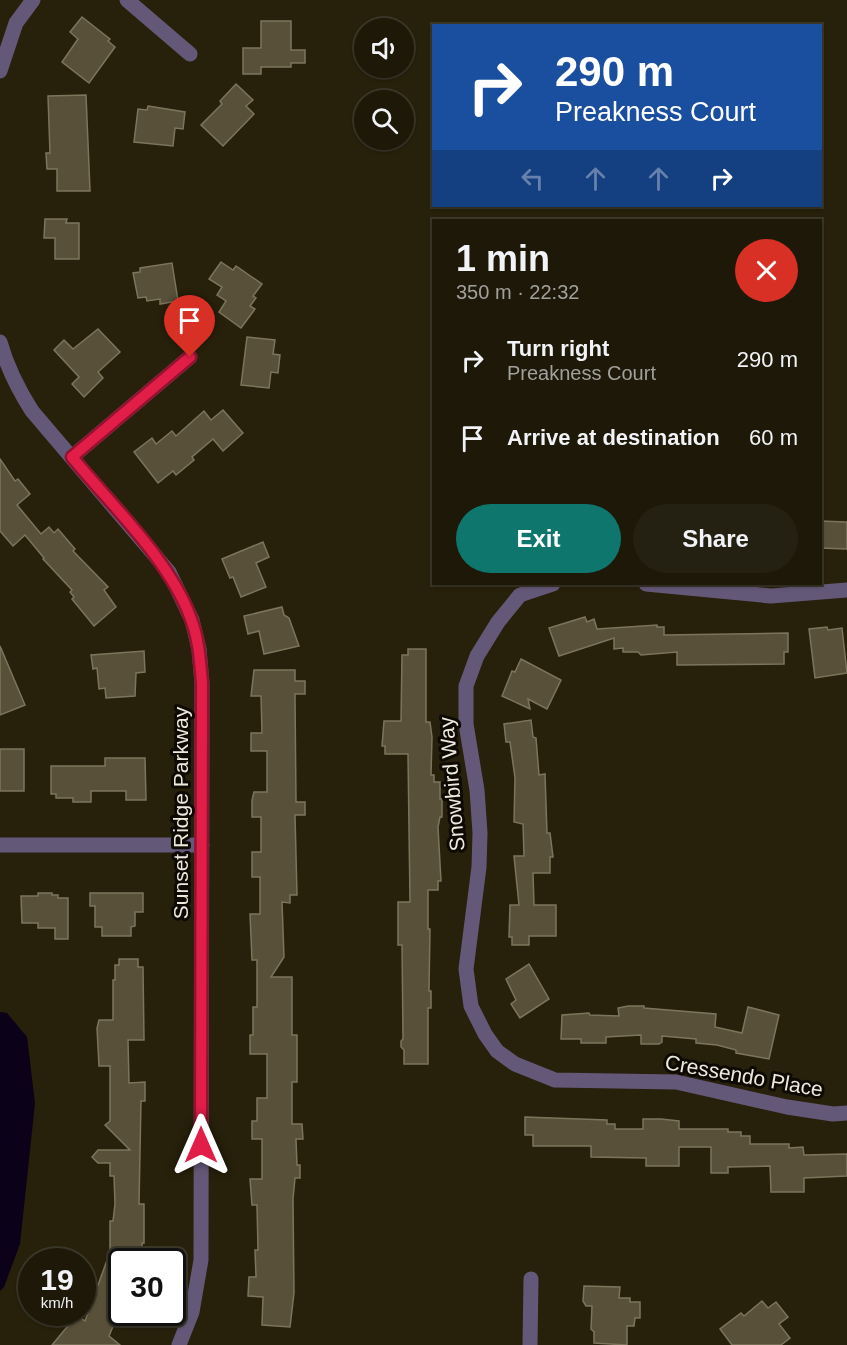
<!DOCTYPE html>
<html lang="en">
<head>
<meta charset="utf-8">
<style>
	:root { --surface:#1d1808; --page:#252112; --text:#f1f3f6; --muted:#a0a09c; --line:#3b3729; --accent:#0f766e }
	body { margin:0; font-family:Helvetica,sans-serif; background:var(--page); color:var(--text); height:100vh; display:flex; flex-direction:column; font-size:22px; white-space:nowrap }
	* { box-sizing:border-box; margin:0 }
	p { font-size:20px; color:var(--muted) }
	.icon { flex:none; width:33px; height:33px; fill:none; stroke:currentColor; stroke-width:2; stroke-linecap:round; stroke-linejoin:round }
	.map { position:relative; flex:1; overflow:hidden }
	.panel { position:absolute; left:432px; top:219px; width:390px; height:366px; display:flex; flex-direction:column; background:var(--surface); border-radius:0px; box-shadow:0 2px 4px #0004,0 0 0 2px var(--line) }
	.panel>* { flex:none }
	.banner { position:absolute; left:432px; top:24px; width:390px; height:183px; border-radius:0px; box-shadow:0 2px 4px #0004,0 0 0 2px var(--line); background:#1a4fa0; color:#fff; overflow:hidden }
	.fabs { position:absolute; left:354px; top:18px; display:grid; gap:12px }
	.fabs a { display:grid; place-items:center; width:60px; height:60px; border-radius:50%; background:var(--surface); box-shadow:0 2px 4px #0004,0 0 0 2px var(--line); font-size:30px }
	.speed { position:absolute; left:18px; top:1248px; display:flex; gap:12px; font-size:30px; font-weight:700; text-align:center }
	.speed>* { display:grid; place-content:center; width:78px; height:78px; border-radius:50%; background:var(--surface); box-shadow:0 2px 4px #0004,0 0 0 2px var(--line); line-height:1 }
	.speed small { font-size:15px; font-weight:400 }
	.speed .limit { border:3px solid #111; border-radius:9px; background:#fff; color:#111 }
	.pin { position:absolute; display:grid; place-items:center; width:51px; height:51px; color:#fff; margin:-62px -26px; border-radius:50% 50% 50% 0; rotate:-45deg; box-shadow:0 0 6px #0007 }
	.pin .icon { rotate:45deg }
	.me { position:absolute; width:66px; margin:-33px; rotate:0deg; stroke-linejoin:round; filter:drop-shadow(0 0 4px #0008) }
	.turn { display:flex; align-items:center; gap:21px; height:126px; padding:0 24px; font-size:27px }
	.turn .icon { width:78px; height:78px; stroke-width:2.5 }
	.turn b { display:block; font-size:42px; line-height:51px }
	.lanes { display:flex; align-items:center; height:57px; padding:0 24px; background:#0003; justify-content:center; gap:30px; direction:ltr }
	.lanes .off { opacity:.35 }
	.round { display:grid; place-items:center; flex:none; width:63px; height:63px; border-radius:32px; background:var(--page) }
	.headline { display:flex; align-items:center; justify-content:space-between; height:102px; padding:0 24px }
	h1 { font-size:36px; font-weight:700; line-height:45px }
	.primary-button { display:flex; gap:12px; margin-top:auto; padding:12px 24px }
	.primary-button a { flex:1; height:69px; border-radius:36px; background:var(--accent); color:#fff; font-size:24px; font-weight:700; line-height:69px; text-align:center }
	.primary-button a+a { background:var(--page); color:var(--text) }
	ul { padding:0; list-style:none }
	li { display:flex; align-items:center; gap:18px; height:78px; padding:0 24px }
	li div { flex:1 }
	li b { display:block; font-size:22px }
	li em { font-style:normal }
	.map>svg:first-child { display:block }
</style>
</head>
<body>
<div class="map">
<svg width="847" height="1345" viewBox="0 0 847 1345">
	<rect width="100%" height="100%" fill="#27200a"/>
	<path fill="#0b0119" d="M0,1012L7,1013L27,1037L35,1103L20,1244L4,1287L0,1291Z"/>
	<g fill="#585039" stroke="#7d745c" stroke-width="1.5">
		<path d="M82,17L110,39L108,41L115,47L89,83L62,62L78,39L70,32Z"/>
		<path d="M261,21H291V50H305V63H291V67H261V74H243V48H261Z"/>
		<path d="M236,84L253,100L246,106L254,114L223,146L201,125L222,104L220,101Z"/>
		<path d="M86,95L90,191H57V169H47L46,153H50L48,96Z"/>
		<path d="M148,106L185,112L183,129L175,128L173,146L134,142L138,109L147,110Z"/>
		<path d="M45,219H67L66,223H79V259H55V238H44Z"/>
		<path d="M221,262L233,270L236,266L262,284L253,296L256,298L250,306L255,309L241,328L219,312L226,301L217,295L222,287L209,279Z"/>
		<path d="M172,263L178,301L160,304V299L147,301L146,297L138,298L133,273L140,272V268Z"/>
		<path d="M98,329L120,352L98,372L103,378L84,397L72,384L79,377L54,350L64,340L73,349Z"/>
		<path d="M247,337L275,340L273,354L280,355L278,373L271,372L269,388L241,385Z"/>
		<path d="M223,410L243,433L223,451L213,439L192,457L194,460L176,475L173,471L158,483L134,452L152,438L156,444L172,431L176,436L204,411L211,420Z"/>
		<path d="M0,459L15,481L18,479L30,494L17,505L41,534L49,527L54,533L58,529L75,549L73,551L108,587L104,590L116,607L94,626L72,599L74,597L70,592L72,590L43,559L44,558L25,535L13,546L0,531Z"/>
		<path d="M820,521L847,522V549L820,548Z"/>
		<path d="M263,542L269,557L256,563L266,587L241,597L233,577L230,578L222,559Z"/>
		<path d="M282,607L284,615L289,618L299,646L264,654L259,631L248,634L244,616Z"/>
		<path d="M585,617L587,622L594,619L597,629L657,625V627H664V635L788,633V652H784V664L677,665V652L641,655L638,652H623V648L614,649V638L559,656L549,628Z"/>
		<path d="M827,627L828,630L842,628L847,673L815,678L809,629Z"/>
		<path d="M0,646L25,705L0,715Z"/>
		<path d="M408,649H426V722H430L432,737L431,775H434V782H440V799H442V817H440L438,827L441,881H438V890H428V929H430L429,991H431V1008H428V1064H404V1050L401,1047V1041L403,1039L402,945H398V902H410L408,754H385V746H382L384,721H401L402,655H408Z"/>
		<path d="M144,651L145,672L136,673L135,696L106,698L105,688L99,689L97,668L93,669L91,655Z"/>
		<path d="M521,659L561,680L547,709L528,699L530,709L502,696L512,671L515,672Z"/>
		<path d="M254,670H295V681H305V694H295L296,802H305V815H295L297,895H290V903L282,902L284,957L271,977H292V1035H297V1082H292V1124H302L303,1139H296L297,1165H300V1178H295L293,1199L294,1293L290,1327L262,1325L263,1297L248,1296L249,1277H256L255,1250H258L257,1205H252L250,1179H262V1139H252V1121H257V1098H267V1054H250V1035H253V1007H257V960H252L250,914H260V877H252V852H261V817H252V800L254,792H267V751H251V733H262L261,696H251Z"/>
		<path d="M531,720L533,737L536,738L539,775L545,774L547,833H550L553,857H550V873H533L534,905H556V936H529V945H512V937H509L510,905H519L514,856H524L523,824L514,822L515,778L510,742H506L504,724Z"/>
		<rect x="0" y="749" width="24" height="42"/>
		<path d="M105,758H145L146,800H126V791H91V802H73V798H56V794H51V766H105Z"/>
		<path d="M38,893H52V895H58V898H68V939H55V928H38V923H22L21,896H38Z"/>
		<path d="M90,893H143V912H135V926L131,927V936H102V927H95V906H90Z"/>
		<path d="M119,959H138V967H143L144,1040H128L129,1083L145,1082V1101H141L139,1204H144V1243H142V1253H122V1316L118,1314L109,1336L120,1345H52L77,1315L85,1321L110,1252V1221H113L115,1204L114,1176H110V1163H98L92,1157L98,1150H130L105,1125L110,1121V1066H99L97,1028L99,1020H113V980H115V965H119Z"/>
		<path d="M529,964L549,999L520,1018L511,1004L516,1000L506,979Z"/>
		<path d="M628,1006H644V1008L716,1014L715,1027L742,1033L748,1007L779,1015L769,1059L736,1053V1050L717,1045L696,1043V1039L662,1036V1042L659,1044H641V1035L606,1037V1043H581V1039H561L562,1015L589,1013L590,1015L619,1016L618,1008Z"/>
		<path d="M525,1117L607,1120V1124H615V1129H643V1119H661L679,1121V1129H728V1132H741V1136H750V1144H789V1148L803,1147L804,1155L847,1154V1176L804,1178V1192H771L770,1166L728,1167V1173H711V1147H679V1166H646V1158L591,1157V1146H533V1135H525Z"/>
		<path d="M584,1286L620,1287L619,1298H630V1302H640V1318H635L634,1326H627V1345L594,1343V1332L591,1329L592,1306H586L583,1301Z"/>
		<path d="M762,1301L768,1308L776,1302L788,1317L779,1324L790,1338L781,1345H732L720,1329L741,1313L744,1316Z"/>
	</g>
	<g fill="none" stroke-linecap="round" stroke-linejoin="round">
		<g stroke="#645878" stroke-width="15">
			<path d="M127,0L190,54"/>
			<path d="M0,71L16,23L33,0"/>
			<path d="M0,342C7,367 18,389 32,411L169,572L192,620L199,649L202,683L201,1260L192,1312L179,1345"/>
			<path d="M72,457L190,357"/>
			<path d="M553,584L520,595L498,622L477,656L466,686V724L477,790L480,833L479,867L466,969L471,1006L485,1034L497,1051L515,1064L555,1080L676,1082L787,1107L833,1114L847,1113"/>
			<path d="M646,584L771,596L847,590"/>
			<path d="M0,845H202"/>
			<path d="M530,1345L531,1279"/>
		</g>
	</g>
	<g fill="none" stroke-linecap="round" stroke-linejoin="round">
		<defs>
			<path id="route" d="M190,357L72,457C112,506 170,560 191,619C199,640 200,661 202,683L201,1145"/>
		</defs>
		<use href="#route" stroke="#92132f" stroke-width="15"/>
		<use href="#route" stroke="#e11d48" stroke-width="10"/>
	</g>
	<g text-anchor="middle" stroke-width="6" stroke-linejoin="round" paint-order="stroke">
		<g font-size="21" fill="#eee9dc" stroke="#0d0a03">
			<text transform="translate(452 784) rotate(-95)" y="7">Snowbird Way</text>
			<text transform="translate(181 813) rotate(-90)" y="7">Sunset Ridge Parkway</text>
			<text transform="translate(744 1076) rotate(10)" y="7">Cressendo Place</text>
		</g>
	</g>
</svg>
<div class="fabs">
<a><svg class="icon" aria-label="sound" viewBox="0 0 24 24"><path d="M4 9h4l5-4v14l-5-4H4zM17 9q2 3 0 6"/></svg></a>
<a><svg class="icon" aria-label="search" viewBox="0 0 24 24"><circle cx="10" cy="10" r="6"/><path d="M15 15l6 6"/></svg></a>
</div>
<div class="speed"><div>19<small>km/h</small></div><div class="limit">30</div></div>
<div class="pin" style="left:190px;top:357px;background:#d93025"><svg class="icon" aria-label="arrive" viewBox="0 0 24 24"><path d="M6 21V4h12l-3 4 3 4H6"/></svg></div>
<svg class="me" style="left:201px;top:1145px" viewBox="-20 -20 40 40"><path d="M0-17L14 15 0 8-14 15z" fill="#e11d48" stroke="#fff" stroke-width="4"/></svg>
<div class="banner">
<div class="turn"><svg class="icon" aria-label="right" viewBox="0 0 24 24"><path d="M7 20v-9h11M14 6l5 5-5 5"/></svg><div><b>290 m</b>Preakness Court</div></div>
<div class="lanes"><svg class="icon off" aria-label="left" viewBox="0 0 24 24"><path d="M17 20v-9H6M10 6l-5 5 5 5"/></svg><svg class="icon off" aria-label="ahead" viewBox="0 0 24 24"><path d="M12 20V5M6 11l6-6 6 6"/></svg><svg class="icon off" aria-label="ahead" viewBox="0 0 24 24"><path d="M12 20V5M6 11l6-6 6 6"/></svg><svg class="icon" aria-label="right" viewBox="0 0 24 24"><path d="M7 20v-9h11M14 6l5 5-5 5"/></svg></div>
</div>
<section class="panel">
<div class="headline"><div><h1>1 min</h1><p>350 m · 22:32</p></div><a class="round" style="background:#d93025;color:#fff"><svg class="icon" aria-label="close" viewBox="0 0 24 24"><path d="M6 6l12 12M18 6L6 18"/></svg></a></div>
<ul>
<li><svg class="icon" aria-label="right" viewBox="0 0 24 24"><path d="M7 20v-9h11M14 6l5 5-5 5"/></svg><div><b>Turn right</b><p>Preakness Court</p></div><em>290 m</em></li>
<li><svg class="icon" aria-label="arrive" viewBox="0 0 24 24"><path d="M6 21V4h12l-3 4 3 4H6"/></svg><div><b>Arrive at destination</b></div><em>60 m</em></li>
</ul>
<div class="primary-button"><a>Exit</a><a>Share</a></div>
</section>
</div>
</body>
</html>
